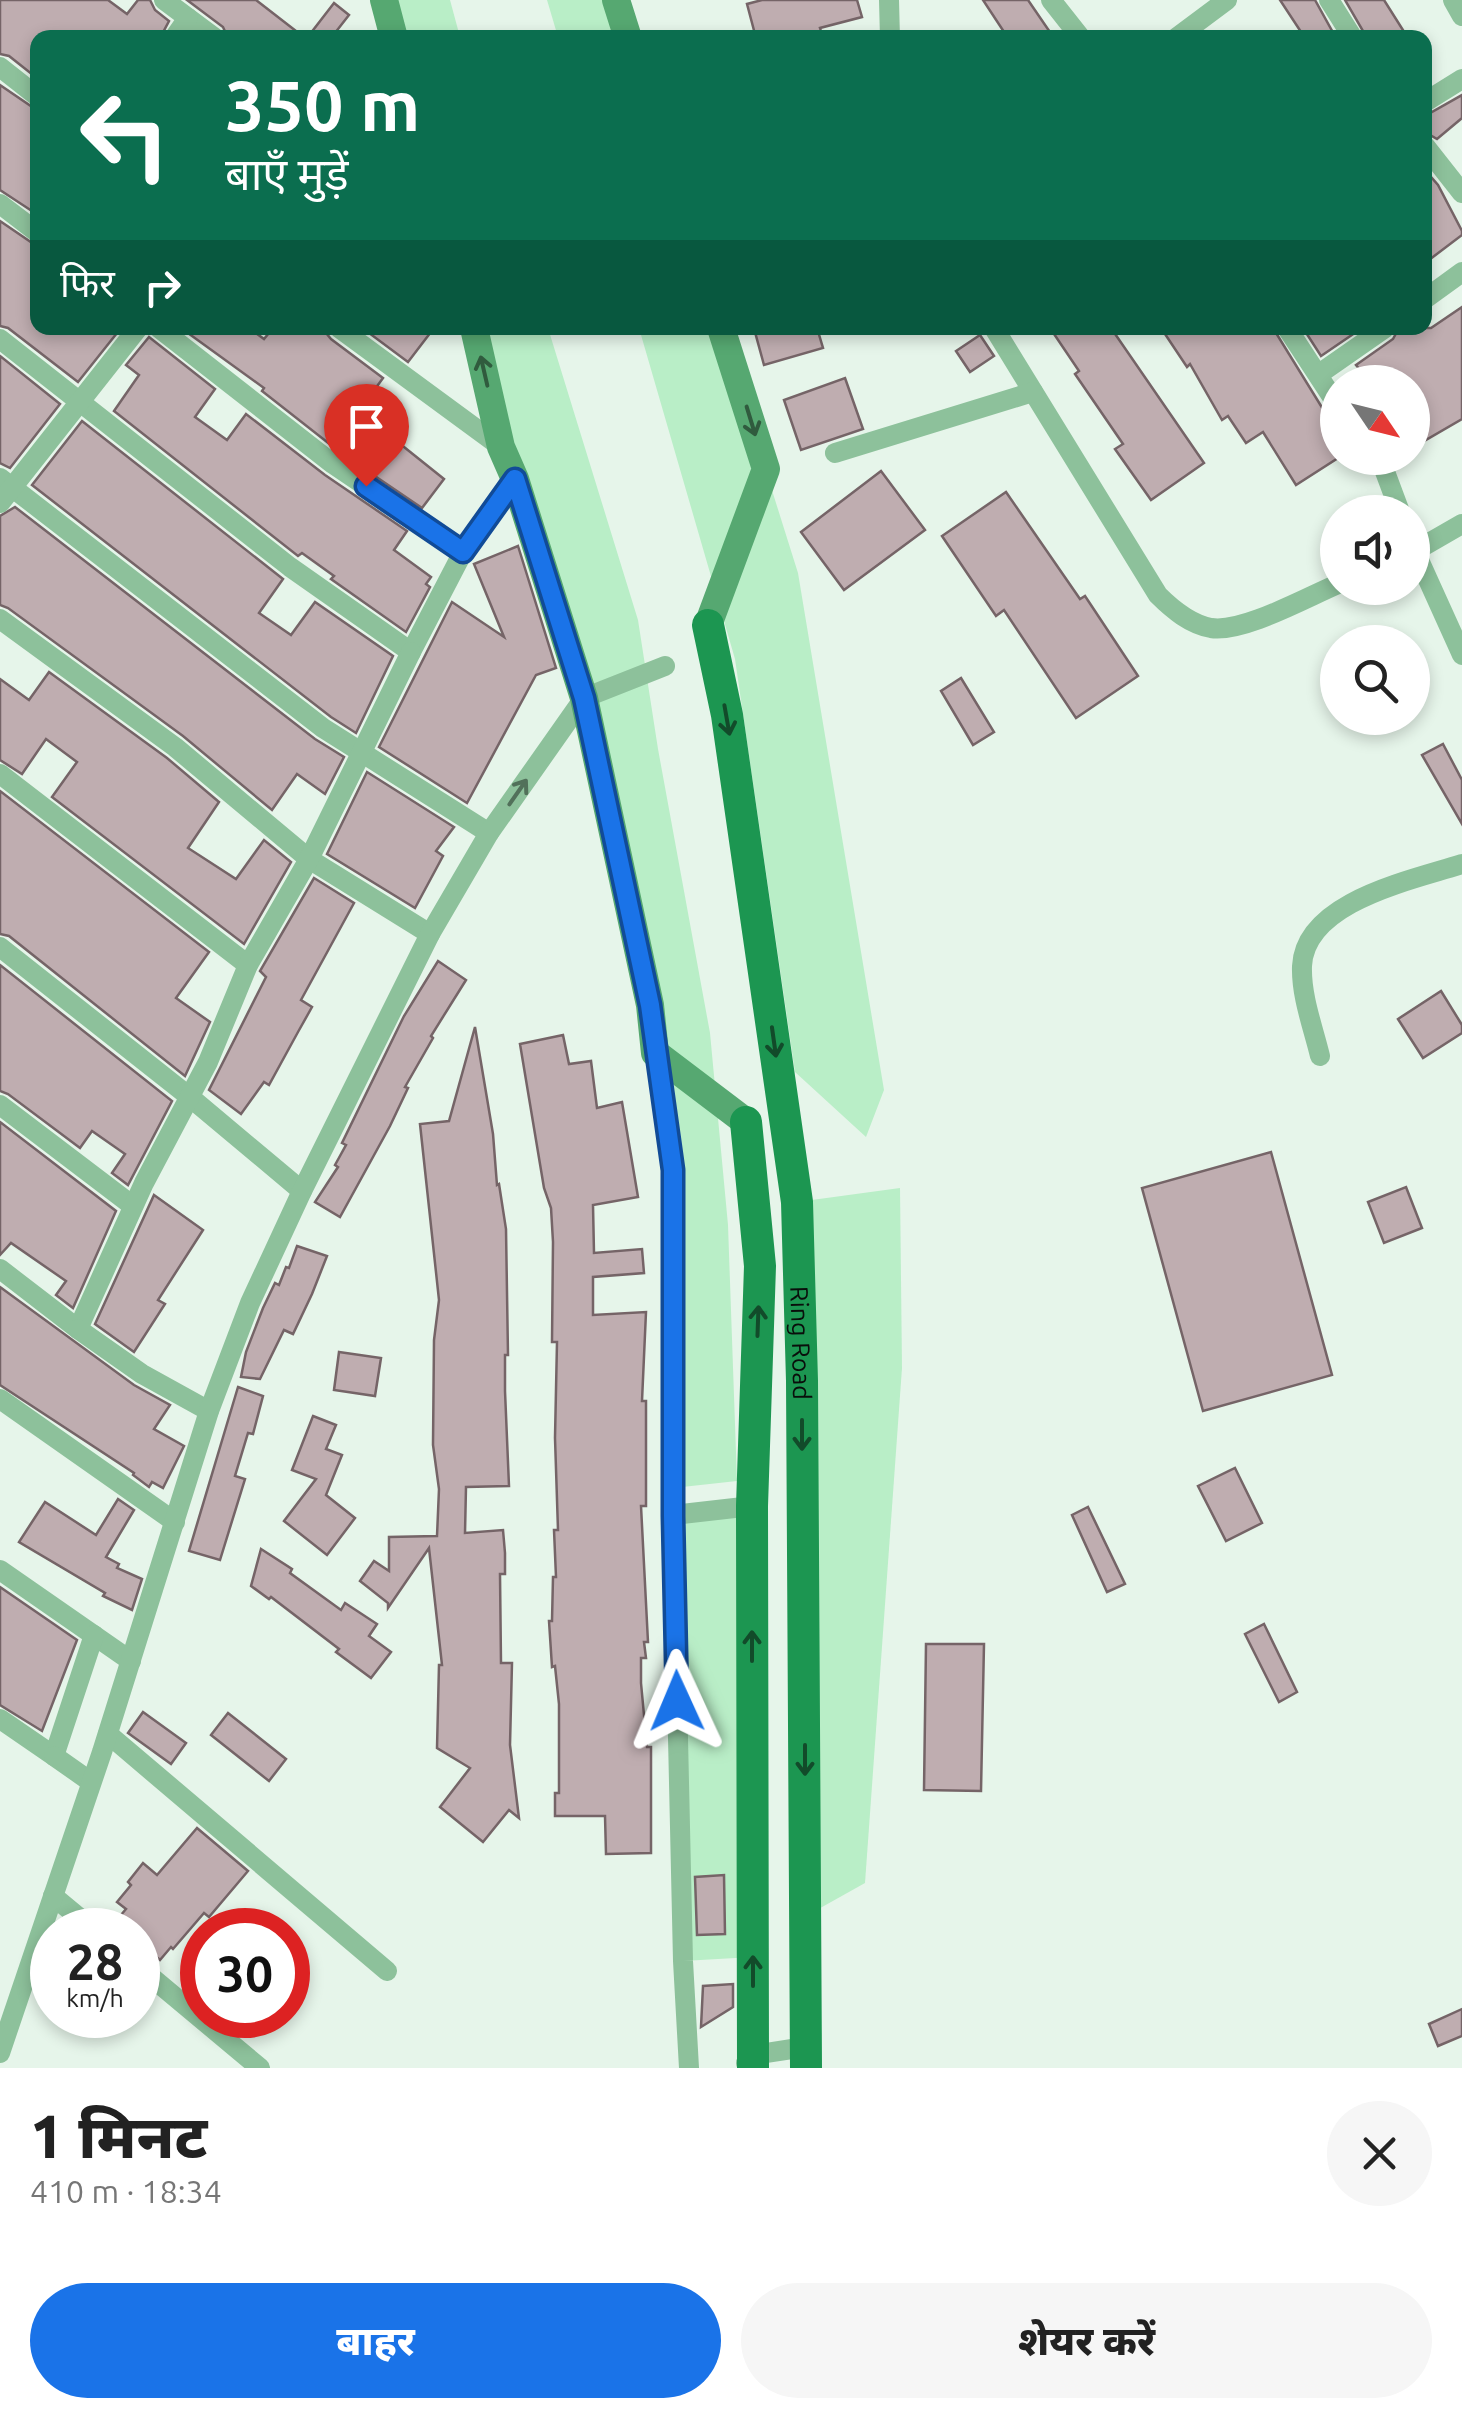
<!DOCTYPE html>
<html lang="hi">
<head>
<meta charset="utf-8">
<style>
	:root { --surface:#fff; --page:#f6f6f6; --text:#222; --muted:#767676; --accent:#1a73e8 }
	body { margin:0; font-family:Ubuntu,"Noto Sans Devanagari",sans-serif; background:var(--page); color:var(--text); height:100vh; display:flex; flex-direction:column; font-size:38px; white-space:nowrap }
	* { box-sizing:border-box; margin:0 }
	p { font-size:32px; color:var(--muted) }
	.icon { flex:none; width:55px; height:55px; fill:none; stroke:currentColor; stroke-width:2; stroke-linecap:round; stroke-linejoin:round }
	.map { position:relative; height:2068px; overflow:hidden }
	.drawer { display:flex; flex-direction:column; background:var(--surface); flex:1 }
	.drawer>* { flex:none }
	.top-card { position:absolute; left:30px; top:30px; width:1402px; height:305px; border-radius:20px; box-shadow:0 5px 15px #0003; background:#0b6e4f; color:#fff; overflow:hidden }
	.needle { width:65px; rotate:125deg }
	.tools { position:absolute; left:1320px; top:365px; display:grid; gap:20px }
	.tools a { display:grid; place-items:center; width:110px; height:110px; border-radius:50%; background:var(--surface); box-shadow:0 5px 15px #0003; font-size:50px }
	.speed { position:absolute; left:30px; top:1908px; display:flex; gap:20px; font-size:50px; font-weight:700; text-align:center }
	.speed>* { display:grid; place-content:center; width:130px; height:130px; border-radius:50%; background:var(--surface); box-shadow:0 5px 15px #0003; line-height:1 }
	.speed small { font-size:25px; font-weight:400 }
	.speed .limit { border:15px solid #d22; background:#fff; color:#111 }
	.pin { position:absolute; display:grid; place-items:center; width:85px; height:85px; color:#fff; margin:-102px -42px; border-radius:50% 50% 50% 0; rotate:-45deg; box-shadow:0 0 10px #0007 }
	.pin .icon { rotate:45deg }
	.me { position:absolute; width:110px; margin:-55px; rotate:359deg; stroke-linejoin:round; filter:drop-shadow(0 0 8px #0008) }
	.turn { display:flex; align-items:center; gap:35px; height:210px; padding:0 30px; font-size:45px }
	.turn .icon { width:130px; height:130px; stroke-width:2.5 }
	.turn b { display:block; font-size:70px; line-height:85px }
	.then { display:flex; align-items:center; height:95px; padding:0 30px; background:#0003; gap:20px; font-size:38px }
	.round { display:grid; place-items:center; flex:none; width:105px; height:105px; border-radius:52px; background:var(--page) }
	.summary { display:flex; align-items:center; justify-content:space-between; height:170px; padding:0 30px }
	h1 { font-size:60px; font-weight:800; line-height:75px }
	.action { display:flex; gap:20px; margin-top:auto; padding:20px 30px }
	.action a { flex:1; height:115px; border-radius:60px; background:var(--accent); color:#fff; font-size:40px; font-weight:800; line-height:115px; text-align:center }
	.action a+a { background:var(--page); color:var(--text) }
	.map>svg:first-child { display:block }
</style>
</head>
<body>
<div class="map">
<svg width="1462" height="2068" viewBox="0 0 1462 2068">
	<rect width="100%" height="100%" fill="#e6f5ea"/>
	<g fill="#b9eec7">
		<path d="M384,0H450L460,37H394Z"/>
		<path d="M547,0H602L615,37H558Z"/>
		<path d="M472,328H548L638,620L658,749L710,1033L728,1225L737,1481L673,1488V1170L584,698Z"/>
		<path d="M639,328H721L798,573L884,1090L866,1137L795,1072L735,659Z"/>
		<path d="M900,1188L902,1368L865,1883L806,1916L797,1202Z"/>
		<path d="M752,1506L753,1957L683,1961L673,1515Z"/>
	</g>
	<g fill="#bfadb0" stroke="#756467" stroke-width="2.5">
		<path d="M0,0H108L127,14L138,0H150L155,10L169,21L160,38H38V79L9,56L0,54Z"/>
		<path d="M187,0H256L305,38H228L223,27Z"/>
		<path d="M762,0H857L862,17L820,28L823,38H756L747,4Z"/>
		<path d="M983,0H1028L1054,38H1008Z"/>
		<path d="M1280,0H1315L1336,38H1305Z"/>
		<path d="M1345,0H1384L1408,38H1367Z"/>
		<path d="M334,3L349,15L331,38H307Z"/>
		<path d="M0,85L38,111V215L0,190Z"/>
		<path d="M1462,95V118L1437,139L1425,132V116Z"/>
		<path d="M1425,170L1438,185L1462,231V235L1425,263Z"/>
		<path d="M0,221L38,247V328H121L78,382L8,328L0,326Z"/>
		<path d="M1462,307V419L1412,448V382H1370L1356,365L1393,339L1399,328H1431Z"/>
		<path d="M181,328H249L264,339L273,328H322L331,339L383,378L359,411L444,479L422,508L341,453L262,391L264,388Z"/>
		<path d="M372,328H434L408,362L369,333Z"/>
		<path d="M769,328H817L823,348L764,365L755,332Z"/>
		<path d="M1050,328H1111L1204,463L1151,500L1115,449L1123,444L1075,374L1079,371Z"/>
		<path d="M1161,328H1273L1326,414L1338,421V458L1296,485L1263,432L1246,443L1228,416L1222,420L1190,364L1187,367Z"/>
		<path d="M1303,328H1362L1321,356Z"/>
		<path d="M980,335L994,356L970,372L956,351Z"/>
		<path d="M149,337L215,389L195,417L227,440L246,414L325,475L407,531L394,550L431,577L426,584L430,587L406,632L331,579L334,576L302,553L298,556L114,411L139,375L126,365Z"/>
		<path d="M0,356L60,404L10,468L0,463Z"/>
		<path d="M845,378L863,429L801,450L784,400Z"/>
		<path d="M82,421L283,579L259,613L291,635L315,602L393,656L356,733L331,717L32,485Z"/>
		<path d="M881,471L925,530L844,590L801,532Z"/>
		<path d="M1006,492L1080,599L1085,596L1138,676L1076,718L1004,610L996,616L942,536Z"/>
		<path d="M15,507L315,739L344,757L325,794L297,774L272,810L183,736L8,608L0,605V516Z"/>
		<path d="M518,546L556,668L536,675L467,803L379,747L452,602L504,637L474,564Z"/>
		<path d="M49,672L167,758L219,802L188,848L236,879L264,840L291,862L244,944L52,797L77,762L46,739L22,774L0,760V679L29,700Z"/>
		<path d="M961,678L994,732L973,745L941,691Z"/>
		<path d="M1443,744L1462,780V824L1422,755Z"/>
		<path d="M367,772L454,827L436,851L443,856L415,908L327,854Z"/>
		<path d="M0,791L209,952L176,998L210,1022L185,1076L9,936L0,934Z"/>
		<path d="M314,878L354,903L301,1000L312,1007L298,1032L269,1085L264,1082L241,1114L209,1090L266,977L260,971Z"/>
		<path d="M438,961L466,980L431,1036L433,1038L405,1087L408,1088L390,1126L340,1217L315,1202L338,1167L335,1165L346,1145L342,1143L404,1016Z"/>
		<path d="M0,965L172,1101L128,1185L112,1173L125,1154L92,1131L80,1148L8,1094L0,1091Z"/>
		<path d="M1441,991L1462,1025V1033L1423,1058L1398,1019Z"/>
		<path d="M475,1027L493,1134L497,1185L499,1184L506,1229L508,1355H505V1391L509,1486L466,1487L465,1533L503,1530L505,1553V1574H500L501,1663H512L510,1745L519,1818L509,1810L483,1842L440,1807L470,1768L437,1748L439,1665H442L429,1548L388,1608V1603L360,1581L374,1561L389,1571V1537L437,1536L439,1489L433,1445L434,1340L439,1300L420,1124L449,1121Z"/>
		<path d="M563,1035L569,1064L591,1061L597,1108L622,1102L638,1197L593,1205L594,1253L642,1249L644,1273L593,1277V1315L646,1312L642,1401H646V1506H641L648,1642H644L646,1658H641V1683L647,1747H651V1853L606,1854L605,1816H555V1793H559V1704L555,1666L552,1667L549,1621H552L553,1577H556L554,1530H558L555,1438L557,1342H552L553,1242L551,1208L544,1188L520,1044Z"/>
		<path d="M0,1122L116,1211L73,1308L56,1295L66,1281L11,1243L0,1255Z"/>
		<path d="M1271,1152L1332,1375L1203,1411L1142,1188Z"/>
		<path d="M1406,1187L1422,1228L1384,1243L1368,1202Z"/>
		<path d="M154,1195L203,1230L158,1300L165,1304L134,1352L95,1324Z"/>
		<path d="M297,1246L327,1256L312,1294L293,1334L284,1330L260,1379L241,1377L246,1352L263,1308L275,1283L279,1285L286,1267L289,1268Z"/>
		<path d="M0,1287L134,1385L170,1405L154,1429L184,1446L163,1488L152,1482L149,1487L133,1475L134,1473L0,1385Z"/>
		<path d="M339,1352L381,1358L375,1396L334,1390Z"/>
		<path d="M238,1387L263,1396L253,1434L248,1433L235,1476L245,1479L220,1560L189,1551Z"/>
		<path d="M313,1416L336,1425L326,1449L342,1455L326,1495L355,1518L327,1555L284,1521L316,1479L292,1470Z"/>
		<path d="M1235,1468L1262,1523L1226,1541L1198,1486Z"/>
		<path d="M118,1499L134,1510L106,1557L119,1564L117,1568L142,1579L132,1610L103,1596L105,1593L19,1542L45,1502L96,1535Z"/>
		<path d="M1088,1507L1125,1584L1107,1592L1072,1515Z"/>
		<path d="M261,1549L292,1569L290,1573L341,1610L345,1603L377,1624L369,1636L391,1652L371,1678L336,1652L339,1649L271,1597L269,1599L251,1586Z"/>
		<path d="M0,1587L77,1640L42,1731L0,1705Z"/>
		<path d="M1264,1624L1297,1692L1279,1702L1245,1634Z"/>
		<path d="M926,1644H984L981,1791L924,1790Z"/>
		<path d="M143,1712L186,1743L171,1764L128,1733Z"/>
		<path d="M228,1713L286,1759L269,1781L211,1735Z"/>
		<path d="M197,1828L248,1871L209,1917L204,1913L173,1949L171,1947L160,1960L138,1941V1930H125L115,1922L126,1909L117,1902L131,1885L128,1882L143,1863L157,1875Z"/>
		<path d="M724,1875L725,1934L697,1935L695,1877Z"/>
		<path d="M733,1984V2007L701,2027L703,1986Z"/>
		<path d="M1462,2009V2036L1438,2046L1429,2024Z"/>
	</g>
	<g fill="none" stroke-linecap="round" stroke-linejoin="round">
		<g stroke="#8dc19b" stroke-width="20">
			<path d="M164,0L215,38"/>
			<path d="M889,0L890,38"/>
			<path d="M1051,0L1081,38"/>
			<path d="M1329,0L1353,38"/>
			<path d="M1453,0L1462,16"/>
			<path d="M174,38L188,18"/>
			<path d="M1176,38L1227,0"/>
			<path d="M0,67L38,97"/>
			<path d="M1425,102L1462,79"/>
			<path d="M1425,146L1462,193"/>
			<path d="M0,204L38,233"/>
			<path d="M1425,299L1462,272"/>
			<path d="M159,328L333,464L463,552L515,479"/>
			<path d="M339,328L501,447"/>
			<path d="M994,328L1158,595C1173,610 1190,624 1211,628C1243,633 1307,597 1338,584"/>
			<path d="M1287,328L1338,406"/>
			<path d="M0,339L290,567L411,652L463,552"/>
			<path d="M1319,374L1385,328"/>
			<path d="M835,453L1033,392"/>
			<path d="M1374,458L1381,461L1400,512"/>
			<path d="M0,478L323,728L489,833"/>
			<path d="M0,503L138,328"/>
			<path d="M1462,524L1415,551L1462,655"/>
			<path d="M0,619L175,747L309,859L430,934"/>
			<path d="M0,774L248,965"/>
			<path d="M0,947L191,1098L302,1191"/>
			<path d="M655,1053L673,1170V1515L683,1961L689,2068"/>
			<path d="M1320,1056C1313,1027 1301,996 1302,966C1305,901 1413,880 1462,864"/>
			<path d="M0,1105L133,1206"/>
			<path d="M0,1269L78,1329L144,1183L208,1062L248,965L309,859L411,652"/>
			<path d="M78,1329L142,1374L209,1411"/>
			<path d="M0,1399L175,1522"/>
			<path d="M673,1515L752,1506"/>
			<path d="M0,1570L131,1661"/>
			<path d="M0,1719L54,1756L94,1635"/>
			<path d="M108,1734L387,1971"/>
			<path d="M54,1756L91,1782"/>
			<path d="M53,1896L94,1930"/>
			<path d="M138,1966L260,2068"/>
			<path d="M0,2053L102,1752L209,1411L250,1303L302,1191L430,934L489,833L584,698L665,666"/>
			<path d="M746,2063L753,2055L805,2047"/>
		</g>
		<g stroke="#56a871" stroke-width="28">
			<path d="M384,0L394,38"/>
			<path d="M616,0L628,38"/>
			<path d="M474,328L501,447L515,479L584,698L650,1005L655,1053L746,1122"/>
			<path d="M708,625L766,469L721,328"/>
		</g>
		<g stroke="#1c9651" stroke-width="32">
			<path id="s1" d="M708,625L727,715L797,1202L802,1381L806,2068"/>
			<path d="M746,1122L760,1266L752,1506L753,2068"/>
		</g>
	</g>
	<defs><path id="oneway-shaft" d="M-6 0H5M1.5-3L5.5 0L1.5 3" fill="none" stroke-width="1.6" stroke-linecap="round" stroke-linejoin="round" transform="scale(2.5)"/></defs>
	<g stroke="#305b3e">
		<use href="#oneway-shaft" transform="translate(484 371) rotate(-103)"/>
		<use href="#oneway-shaft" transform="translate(751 421) rotate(73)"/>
	</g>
	<g stroke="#124b2a">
		<use href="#oneway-shaft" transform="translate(727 720) rotate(80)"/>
		<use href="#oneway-shaft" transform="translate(774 1042) rotate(82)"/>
		<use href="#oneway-shaft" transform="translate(758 1321) rotate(-88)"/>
		<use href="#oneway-shaft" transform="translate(802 1435) rotate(90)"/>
		<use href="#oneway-shaft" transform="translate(752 1646) rotate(-90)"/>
		<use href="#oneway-shaft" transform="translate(805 1760) rotate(90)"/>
		<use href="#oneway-shaft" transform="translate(753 1971) rotate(-90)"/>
	</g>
	<use stroke="#52705a" href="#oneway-shaft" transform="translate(518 792) rotate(-55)"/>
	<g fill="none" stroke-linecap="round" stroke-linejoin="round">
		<defs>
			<path id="route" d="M366,486L463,552L515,479L584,698L650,1005L673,1170V1516L677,1701"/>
		</defs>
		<use href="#route" stroke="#114b97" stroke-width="25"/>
		<use href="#route" stroke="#1a73e8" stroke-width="18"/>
	</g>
	<g text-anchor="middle" stroke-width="8" stroke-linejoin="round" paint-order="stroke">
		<g font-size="25" fill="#090e0b" stroke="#fcfffc">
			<text dy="9" stroke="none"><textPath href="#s1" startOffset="725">Ring Road</textPath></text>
		</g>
	</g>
</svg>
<div class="tools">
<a><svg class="needle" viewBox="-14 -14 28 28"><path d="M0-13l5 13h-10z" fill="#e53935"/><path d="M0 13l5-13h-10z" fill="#767676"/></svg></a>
<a><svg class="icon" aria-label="sound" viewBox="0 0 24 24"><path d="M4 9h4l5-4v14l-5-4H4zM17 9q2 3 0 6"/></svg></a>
<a><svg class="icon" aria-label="search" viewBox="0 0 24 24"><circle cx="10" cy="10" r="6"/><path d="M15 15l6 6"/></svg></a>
</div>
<div class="speed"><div>28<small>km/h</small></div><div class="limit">30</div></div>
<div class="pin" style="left:366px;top:486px;background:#d93025"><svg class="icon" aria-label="arrive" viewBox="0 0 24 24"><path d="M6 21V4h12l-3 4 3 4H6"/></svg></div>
<svg class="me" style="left:677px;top:1701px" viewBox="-20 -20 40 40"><path d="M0-17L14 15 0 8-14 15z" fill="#1a73e8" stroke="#fff" stroke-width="4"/></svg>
<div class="top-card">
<div class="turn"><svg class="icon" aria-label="left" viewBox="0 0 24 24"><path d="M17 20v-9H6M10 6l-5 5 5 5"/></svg><div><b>350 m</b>बाएँ मुड़ें</div></div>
<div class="then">फिर<svg class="icon" aria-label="right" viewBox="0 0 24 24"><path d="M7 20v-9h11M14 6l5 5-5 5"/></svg></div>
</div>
</div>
<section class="drawer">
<div class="summary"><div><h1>1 मिनट</h1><p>410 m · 18:34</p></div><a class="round"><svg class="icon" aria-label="close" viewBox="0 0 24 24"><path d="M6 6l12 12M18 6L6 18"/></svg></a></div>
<div class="action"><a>बाहर</a><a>शेयर करें</a></div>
</section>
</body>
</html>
